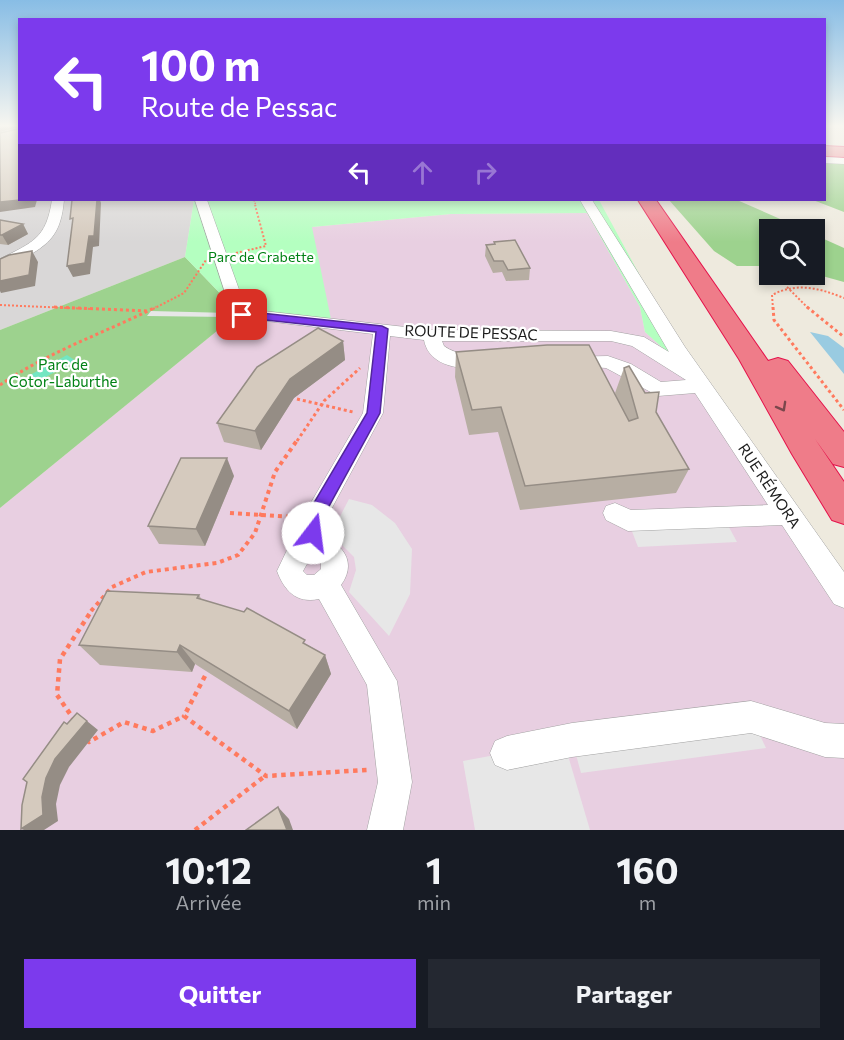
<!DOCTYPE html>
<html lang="fr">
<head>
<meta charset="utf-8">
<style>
	:root { --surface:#171b24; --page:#242831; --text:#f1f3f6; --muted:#9ea1a6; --accent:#7c3aed }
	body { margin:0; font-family:Commissioner,sans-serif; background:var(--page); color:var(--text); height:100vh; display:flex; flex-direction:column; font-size:22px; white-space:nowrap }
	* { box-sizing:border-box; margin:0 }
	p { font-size:20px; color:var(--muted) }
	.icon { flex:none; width:33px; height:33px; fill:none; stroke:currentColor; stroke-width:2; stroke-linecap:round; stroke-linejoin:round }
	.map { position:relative; height:830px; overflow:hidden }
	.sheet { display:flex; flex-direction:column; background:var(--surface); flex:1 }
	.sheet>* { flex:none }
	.banner { position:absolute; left:18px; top:18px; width:808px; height:183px; border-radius:0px; box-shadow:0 3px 9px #0003; background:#7c3aed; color:#fff; overflow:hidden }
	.buttons { position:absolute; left:759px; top:219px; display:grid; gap:12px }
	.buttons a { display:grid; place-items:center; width:66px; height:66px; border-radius:0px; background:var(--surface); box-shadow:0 3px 9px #0003; font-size:30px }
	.pin { position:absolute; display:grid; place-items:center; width:51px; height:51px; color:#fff; margin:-26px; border-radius:12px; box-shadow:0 3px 9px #0006 }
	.me { position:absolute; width:66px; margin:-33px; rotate:15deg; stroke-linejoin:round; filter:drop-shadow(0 0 4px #0008) }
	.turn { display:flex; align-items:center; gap:21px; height:126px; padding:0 24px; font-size:27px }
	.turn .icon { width:78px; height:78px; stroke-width:2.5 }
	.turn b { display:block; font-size:42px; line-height:51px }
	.lanes { display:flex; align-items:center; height:57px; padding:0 24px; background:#0003; justify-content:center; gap:30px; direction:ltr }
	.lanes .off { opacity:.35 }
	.eta { display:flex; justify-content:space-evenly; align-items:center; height:102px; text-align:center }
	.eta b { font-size:36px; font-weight:700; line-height:42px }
	.button { display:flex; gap:12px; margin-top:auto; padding:12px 24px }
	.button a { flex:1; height:69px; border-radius:0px; background:var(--accent); color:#fff; font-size:24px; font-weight:700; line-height:69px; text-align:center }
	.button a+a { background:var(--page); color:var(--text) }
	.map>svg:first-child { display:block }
</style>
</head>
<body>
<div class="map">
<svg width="844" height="830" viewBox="0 0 844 830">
	<rect width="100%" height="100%" fill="#eeeade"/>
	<path fill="#d9d7d7" d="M0,126H19L20,200H194L185,257L0,330Z"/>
	<path fill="#e8cfe1" d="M587,213L640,307L645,332L695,377L844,595V830H0V508L239,313L312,227L451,214Z"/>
	<g fill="#9dd28e">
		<path d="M825,161L844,163V212L813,200H825Z"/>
		<path d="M669,200H737L803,229L770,230L769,266H737L714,251Z"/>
		<path d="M815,235L844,248V282L815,274Z"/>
		<path d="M185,257L239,313L0,508V330Z"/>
	</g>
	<path fill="#b4ffc0" d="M194,200H599L695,377L645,332L640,307L587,213L451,214L312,227L332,324L239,313L185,257Z"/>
	<path fill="#73e6c2" d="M67,355L76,361L36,382L28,376Z"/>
	<g fill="#e7e7e7">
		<path d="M151,311L230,313L228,317L147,316Z"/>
		<path d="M349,499L372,505L395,523L412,549L410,594L389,636L349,592L356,570L354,557L331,534Z"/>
		<path d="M723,516L737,542L638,547L628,521Z"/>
		<path d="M751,717L766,748L581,773L572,740Z"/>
		<path d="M564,742L590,830H475L463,761Z"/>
	</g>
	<path fill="#99cbe1" d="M810,332L828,336L844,348V374Z"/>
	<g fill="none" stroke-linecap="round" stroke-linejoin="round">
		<defs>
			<g id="minor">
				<path d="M825,157L844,158V164L825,163Z"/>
				<path d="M52,200H64C61,233 51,244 22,259C15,263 8,268 0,270V259C33,242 46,239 52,200Z"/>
				<path d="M195,200H207L246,309L432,330L611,331L644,337L669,352L580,200H592L685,347L844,572V608L834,604L782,525L628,531L606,520L603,513L606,506L615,503L631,510L768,505L695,393L658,396L606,368L564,365L562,361L564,357L608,356L631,364L661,382L686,380L632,346L611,341H442L444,346C459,357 473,352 490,357L492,361L490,365C466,372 429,368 424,340L390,336L383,413L326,519V539C347,547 355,566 341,585L397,681L412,782L403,830H367L378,782L367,685L319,599C296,604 284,590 277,571L288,548L300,542L302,518L363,413L373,334L233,317ZM316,559L321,563V569L314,575H307L303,571L307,564Z"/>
				<path d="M751,701L825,723L844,724V758L825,757L751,733L572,757L507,770L495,765L490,753L495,741L507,736L572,723Z"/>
			</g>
			<g id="highway">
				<path d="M825,146L844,147V157L825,156Z"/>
				<path d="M638,200H656L768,361L778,358L788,361L844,432V467L833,464L815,439L844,482V524L832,520L792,454L739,359Z"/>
			</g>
		</defs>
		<use href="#minor" stroke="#a2a2a2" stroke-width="1"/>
		<use href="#highway" stroke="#e5124b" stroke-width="2"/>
		<path stroke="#ff7a5e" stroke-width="1.5" stroke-dasharray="1.5 1.5" stroke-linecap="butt" d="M254,200L256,206"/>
		<g stroke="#ff7a5e" stroke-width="2" stroke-dasharray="2 2" stroke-linecap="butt">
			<path d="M236,253L266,246L255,205"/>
			<path d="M787,287L809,309"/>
			<path d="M0,305L91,309"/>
			<path d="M153,309L184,293L206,260"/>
			<path d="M773,309L772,295C797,282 819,288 844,298"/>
		</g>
		<g stroke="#ff7a5e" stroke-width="3" stroke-dasharray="3 3" stroke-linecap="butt">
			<path d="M54,307L149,311"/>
			<path d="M773,307L774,320L844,410"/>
			<path d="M807,307L844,337"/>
			<path d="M0,385C48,352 104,333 156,307"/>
			<path d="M297,399L353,412"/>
			<path d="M297,441L324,401L360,368"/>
		</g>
		<g stroke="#ff7a5e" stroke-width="4" stroke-dasharray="4 4" stroke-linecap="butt">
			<path d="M230,513L294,517"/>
			<path d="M91,611L112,587L146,572L217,563L238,555L255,533L275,472L298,439"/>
		</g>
		<g stroke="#ff7a5e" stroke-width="4.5" stroke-dasharray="4.5 4.5" stroke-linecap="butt">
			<path d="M205,676L184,716L266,776L367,770"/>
			<path d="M75,721L57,695L60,659L92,610"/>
			<path d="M87,739L89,742L124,722L153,731L184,716"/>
			<path d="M195,830L265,776"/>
		</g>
		<use href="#minor" fill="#fff" fill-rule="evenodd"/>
		<use href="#highway" fill="#ef7c89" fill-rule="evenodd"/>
	</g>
	<g fill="#b7aea3">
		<path d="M0,220L23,224L28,234L8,245L0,244Z"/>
		<path d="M494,242L530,268L529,280L506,281L502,272L493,273L485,256L486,245L494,244Z"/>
		<path d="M343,341L345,360L294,398L261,450L224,442L217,423Z"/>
		<path d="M456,352L617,398L615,393L624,368L656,412L689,469L676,493L520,510L498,432L469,435L455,377Z"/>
		<path d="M234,476L205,546L159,544L148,526Z"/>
		<path d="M199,595L202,600L306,644L325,655L331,674L297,729L195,664L192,672L100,665L79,645Z"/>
	</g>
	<g fill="#958d85">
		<path d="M0,126H19V127L0,132Z"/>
		<path d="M20,200H37L35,207L0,212V202Z"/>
		<path d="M97,200H100L101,203L99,246L93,247L90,274L73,277L67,266L89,236Z"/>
		<path d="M23,224L28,234L8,245L2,235Z"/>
		<path d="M32,251L38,262L35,286L1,293L0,291V281Z"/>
		<path d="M343,341L345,360L294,398L261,450L255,431L290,379Z"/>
		<path d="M227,458L234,476L205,546L196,529Z"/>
		<path d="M180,645L195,664L192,672L177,652Z"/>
		<path d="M325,655L331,674L297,729L289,711Z"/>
		<path d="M77,713L98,730L69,767L60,785L56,804L58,821L44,830H24L21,829L42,797L46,778Z"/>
		<path d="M278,807L289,819L293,830H287Z"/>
	</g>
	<g fill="#d5cabe" stroke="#958d85" stroke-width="1.5">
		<path d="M18,126H20V200L0,202V133L18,129Z"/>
		<path d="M72,200H97L94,236H89L85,263L67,266L73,218L70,219Z"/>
		<path d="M0,220L23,224L2,235H0Z"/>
		<path d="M515,240L530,268L508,270L503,261H494L486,245L495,244L494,242Z"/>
		<path d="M32,251L29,275L0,281V259L9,255Z"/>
		<path d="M318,328L343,341L290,379L255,431L217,423L257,367Z"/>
		<path d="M547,345H589L629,421L638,418L624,368L629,366L645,393L659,392L656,412L689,469L525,486L501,407L472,410L456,352Z"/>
		<path d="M181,458H227L196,529L148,526Z"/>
		<path d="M107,591L199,595L197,598L244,612L247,608L305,640L303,643L325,655L289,711L180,645L177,652L79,645Z"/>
		<path d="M77,713L87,721L55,759L46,778L42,797L43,815L21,829L22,805L27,782L23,779L64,722L67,724Z"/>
		<path d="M278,807L287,830H246Z"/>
	</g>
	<defs><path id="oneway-chevron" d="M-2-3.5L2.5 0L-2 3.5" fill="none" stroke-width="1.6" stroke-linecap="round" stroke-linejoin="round" transform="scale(1.5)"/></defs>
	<use stroke="#7a474c" href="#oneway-chevron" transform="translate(782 407) rotate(61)"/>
	<linearGradient id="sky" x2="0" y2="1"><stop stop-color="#88bde5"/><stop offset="0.52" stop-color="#f7f6f0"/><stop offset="1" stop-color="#f7f6f0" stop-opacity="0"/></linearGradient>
	<rect width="844" height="242" fill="url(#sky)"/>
	<path fill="#7c3aed" stroke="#51269a" stroke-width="1.5" d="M242,311L382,326L388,329L380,413L322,519L319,538L313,540L307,538L305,533V518L367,413L376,332L238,317V312Z"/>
	<g text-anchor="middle" stroke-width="4.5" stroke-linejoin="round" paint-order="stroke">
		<g font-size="14" fill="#008114" stroke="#fff">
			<text x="261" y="262">Parc de Crabette</text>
		</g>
		<g font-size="15" fill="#1b1b1b" stroke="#fff">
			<text transform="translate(471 333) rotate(2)" y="5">ROUTE DE PESSAC</text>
			<text transform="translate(769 486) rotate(56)" y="5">RUE RÉMORA</text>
		</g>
		<g font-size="15" fill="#008114" stroke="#fff">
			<text x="63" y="370">Parc de<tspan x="63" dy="17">Cotor-Laburthe</tspan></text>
		</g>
	</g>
</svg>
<div class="buttons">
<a><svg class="icon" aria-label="search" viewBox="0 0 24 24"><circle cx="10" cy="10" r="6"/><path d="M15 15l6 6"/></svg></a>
</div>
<div class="pin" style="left:242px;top:315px;background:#d93025"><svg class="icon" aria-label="arrive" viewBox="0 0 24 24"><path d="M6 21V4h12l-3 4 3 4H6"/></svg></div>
<svg class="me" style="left:313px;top:533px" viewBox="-20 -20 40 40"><circle r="19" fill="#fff"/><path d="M0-13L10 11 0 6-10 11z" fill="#7c3aed"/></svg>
<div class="banner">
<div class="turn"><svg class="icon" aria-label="left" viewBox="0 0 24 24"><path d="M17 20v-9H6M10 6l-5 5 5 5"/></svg><div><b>100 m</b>Route de Pessac</div></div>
<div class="lanes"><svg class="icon" aria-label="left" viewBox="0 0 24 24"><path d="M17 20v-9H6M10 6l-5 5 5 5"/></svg><svg class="icon off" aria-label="ahead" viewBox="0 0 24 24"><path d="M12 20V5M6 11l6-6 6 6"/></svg><svg class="icon off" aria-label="right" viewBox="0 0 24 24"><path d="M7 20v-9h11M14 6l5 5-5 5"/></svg></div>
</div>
</div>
<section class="sheet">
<div class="eta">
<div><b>10:12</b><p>Arrivée</p></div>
<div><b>1</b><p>min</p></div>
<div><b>160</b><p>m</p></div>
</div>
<div class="button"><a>Quitter</a><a>Partager</a></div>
</section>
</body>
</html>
